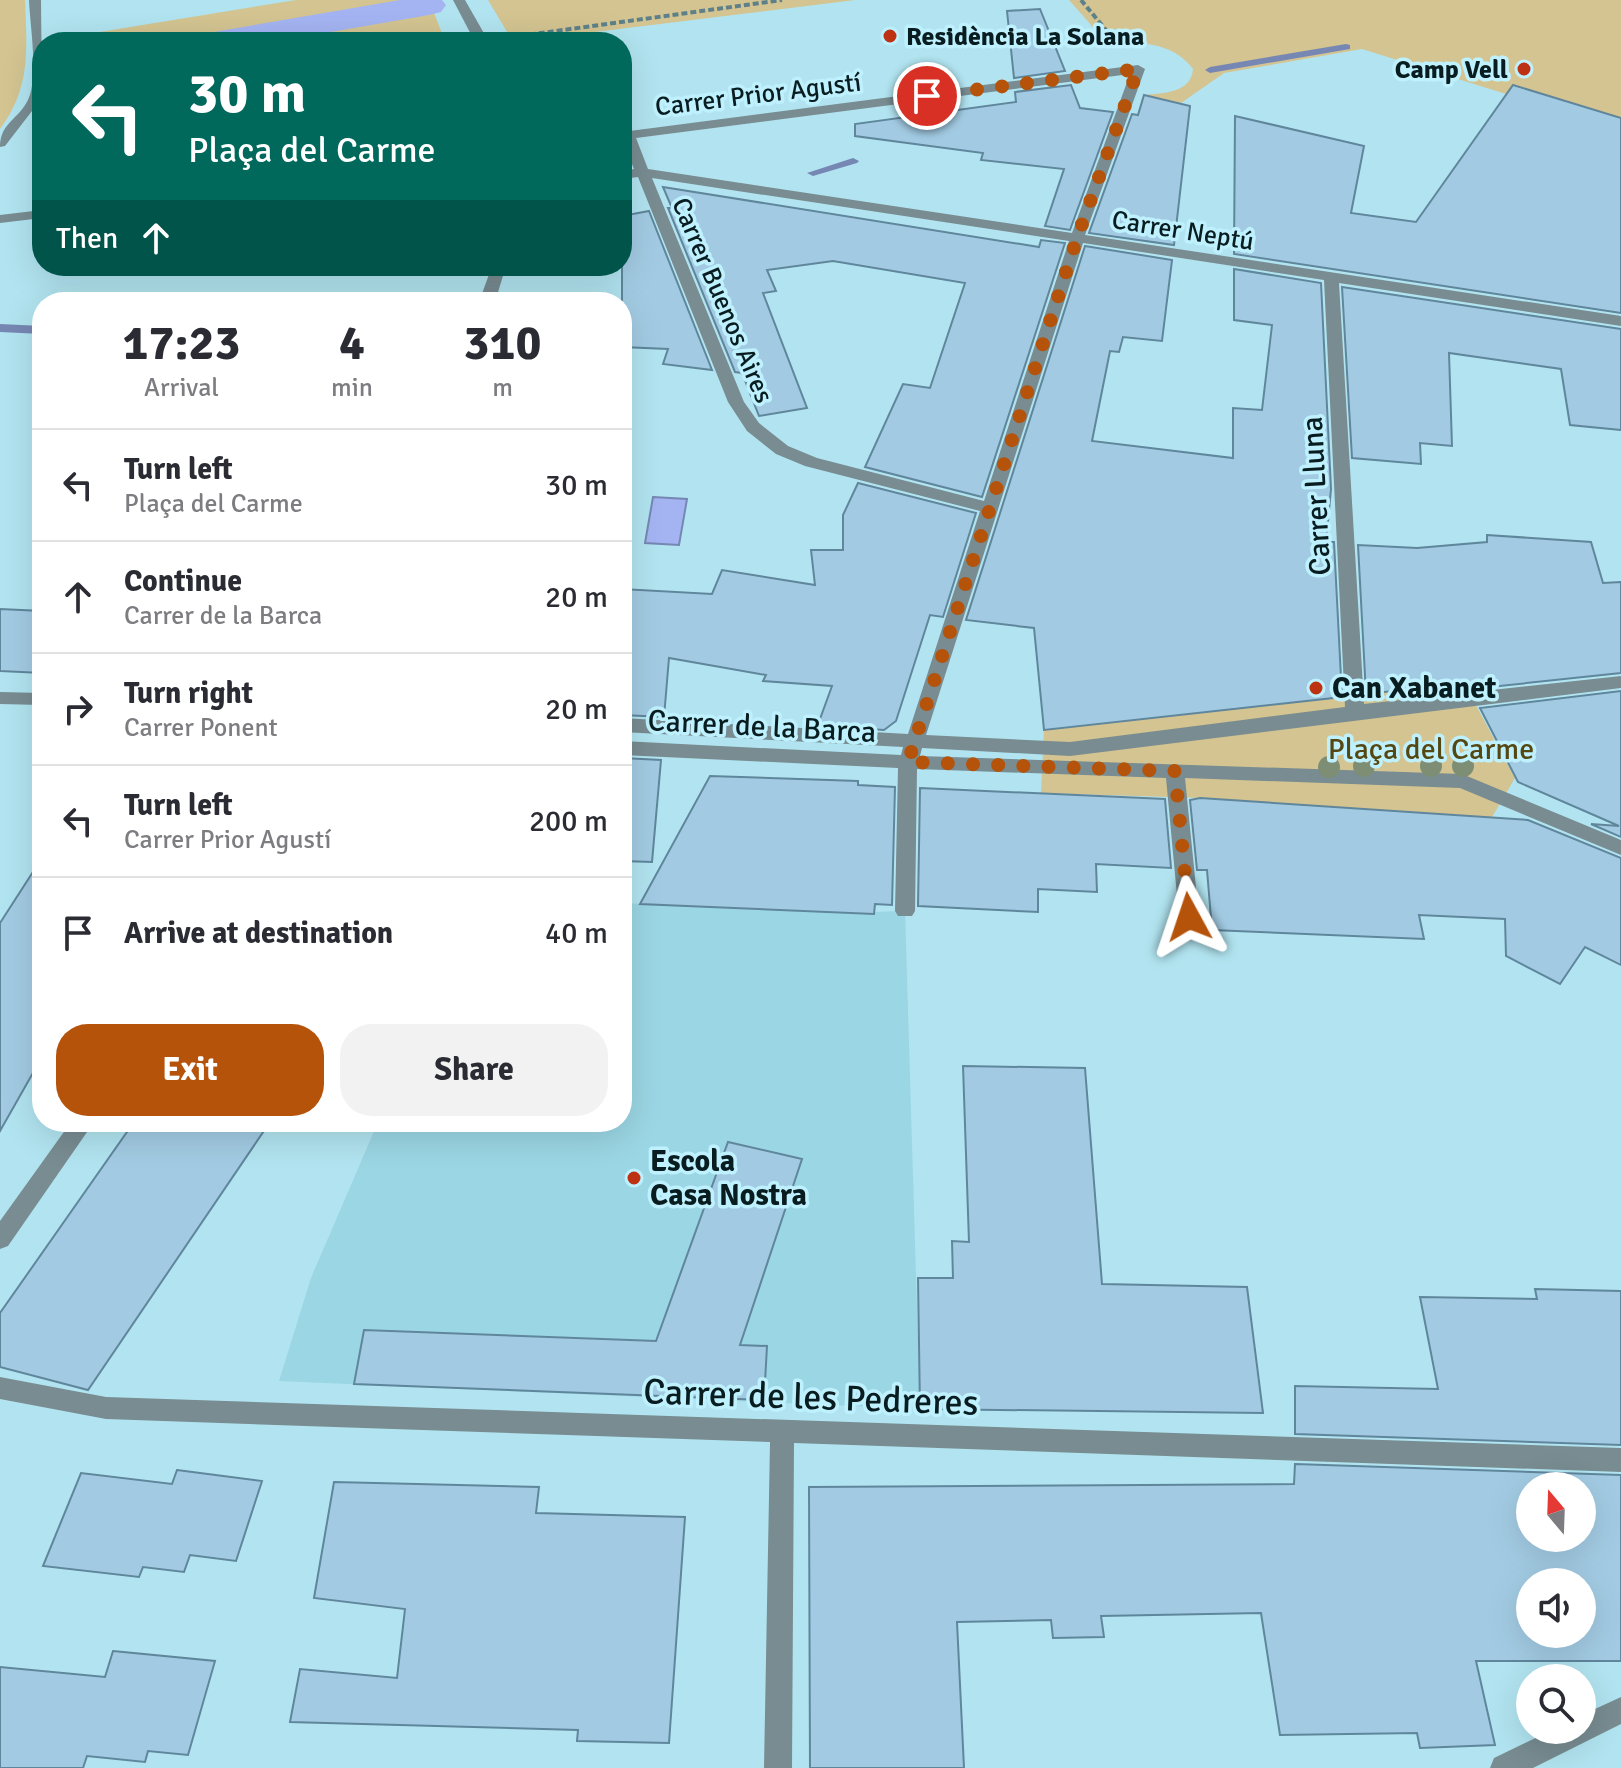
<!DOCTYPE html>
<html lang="en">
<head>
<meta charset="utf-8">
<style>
	:root { --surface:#fff; --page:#f2f2f3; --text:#2b2b33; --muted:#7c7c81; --line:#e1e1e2; --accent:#b45309 }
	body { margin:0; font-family:Signika,sans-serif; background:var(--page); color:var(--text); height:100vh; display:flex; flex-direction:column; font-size:30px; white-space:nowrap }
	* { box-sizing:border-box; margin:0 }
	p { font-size:26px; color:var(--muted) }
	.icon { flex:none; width:44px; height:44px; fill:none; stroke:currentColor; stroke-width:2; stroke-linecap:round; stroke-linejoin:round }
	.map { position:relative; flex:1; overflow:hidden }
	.sheet { position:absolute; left:32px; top:292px; width:600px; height:840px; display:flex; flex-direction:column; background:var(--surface); border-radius:32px; box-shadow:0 8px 32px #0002 }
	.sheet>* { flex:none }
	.top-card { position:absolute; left:32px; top:32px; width:600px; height:244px; border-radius:32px; box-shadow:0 8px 32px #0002; background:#00695c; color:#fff; overflow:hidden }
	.needle { width:52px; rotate:341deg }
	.fabs { position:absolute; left:1516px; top:1472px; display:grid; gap:16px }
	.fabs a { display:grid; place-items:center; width:80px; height:80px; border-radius:50%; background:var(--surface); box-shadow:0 8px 32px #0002; font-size:40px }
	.pin { position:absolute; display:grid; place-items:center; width:68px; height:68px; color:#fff; margin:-34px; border:4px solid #fff; border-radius:50%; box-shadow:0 2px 8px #0007 }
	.me { position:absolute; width:88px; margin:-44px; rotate:355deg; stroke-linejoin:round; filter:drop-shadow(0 0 6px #0008) }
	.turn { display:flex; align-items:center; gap:28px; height:168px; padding:0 24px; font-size:36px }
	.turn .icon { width:104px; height:104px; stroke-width:2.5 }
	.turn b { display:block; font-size:56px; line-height:68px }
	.then { display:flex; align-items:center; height:76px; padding:0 24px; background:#0003; gap:16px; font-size:30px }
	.eta { display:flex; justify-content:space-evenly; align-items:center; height:136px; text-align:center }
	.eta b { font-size:48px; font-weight:700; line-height:56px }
	.primary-button { display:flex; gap:16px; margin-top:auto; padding:16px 24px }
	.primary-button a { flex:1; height:92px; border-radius:32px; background:var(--accent); color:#fff; font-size:32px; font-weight:700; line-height:92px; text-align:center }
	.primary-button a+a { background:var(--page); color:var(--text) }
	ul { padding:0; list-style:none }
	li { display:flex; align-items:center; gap:24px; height:112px; padding:0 24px; border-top:2px solid var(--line) }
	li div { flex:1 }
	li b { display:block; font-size:30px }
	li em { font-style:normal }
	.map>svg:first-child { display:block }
</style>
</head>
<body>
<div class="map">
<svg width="1621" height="1768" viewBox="0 0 1621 1768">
	<rect width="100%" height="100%" fill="#b1e4f0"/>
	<path fill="#9bd6e4" d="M622,903L840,913L905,911L920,1409L279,1381L311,1278L378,1122H622Z"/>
	<g fill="#d3c491">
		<path d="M0,0H25C27,49 31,88 0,129Z"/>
		<path d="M296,0H429L445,41L69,42V37Z"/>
		<path d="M488,0H855L513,42Z"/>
		<path d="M1069,0H1621V130L1362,49L1224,73L1181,103L1144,95C1164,93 1191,93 1193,69C1173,41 1138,42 1107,43Z"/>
		<path d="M1464,683L1515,778L1492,817L1200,798L1041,793L1044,730Z"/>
	</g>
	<path fill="#a4b4f2" stroke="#7687b3" stroke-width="2" d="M653,497L687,499L679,545L645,543Z"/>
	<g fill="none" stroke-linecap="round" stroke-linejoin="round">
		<g fill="#7687b3" fill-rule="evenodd">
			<path d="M1346,44L1350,45V49L1210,73L1205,70L1210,67Z"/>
			<path d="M853,158L859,161L857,163L813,176L807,173Z"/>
			<path d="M0,324L42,326V334L0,332Z"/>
		</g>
		<path fill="#a4b4f2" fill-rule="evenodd" d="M400,0H442L446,5L441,12L429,15L273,42H197L202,35L214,32Z"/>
	</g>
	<g fill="#a2cbe3" stroke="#60869c" stroke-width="2" fill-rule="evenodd">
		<path d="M1040,9L1065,71L1014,78L1007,11Z"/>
		<path d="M1071,85L1080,108L1113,112L1070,230L1045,226L1064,169L981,160L983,153L855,136V124L1016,102L1015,92Z"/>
		<path d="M1513,85L1621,118V313L1234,254L1235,116L1364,146L1351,213L1416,222Z"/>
		<path d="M1144,95L1190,106L1174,245L1089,233L1132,114L1138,115Z"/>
		<path d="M663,187L1039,247L1041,240L1065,243L982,497L865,467L903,384L930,388L965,283L833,261L767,270L776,291L763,293L807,408L759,416L742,373L735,372L668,208H672Z"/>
		<path d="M649,211L712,370L663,364L668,349L622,347V216Z"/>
		<path d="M1085,246L1172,260L1162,341L1123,337L1119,352L1110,351L1092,441L1233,458V408L1262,410L1272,325L1234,320V269L1321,283L1331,489L1326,542H1334L1342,697L1044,730L1034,628L966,620Z"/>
		<path d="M1342,287L1621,329V430L1570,425L1561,369L1449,353L1452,446L1420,443L1421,464L1352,458Z"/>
		<path d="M858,483L976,513L943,617L930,615L896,721L884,730L823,726L820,719L832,686L763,681L766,675L669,658L664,717L622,715V589L712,594L722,570L815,585L811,550H843V515Z"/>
		<path d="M1487,535L1591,542L1603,583L1621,582V673L1471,689L1468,683L1366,694L1358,545L1417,548L1487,542Z"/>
		<path d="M0,609L42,611V673L0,671Z"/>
		<path d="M1621,691V837L1591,824L1619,826L1518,782L1480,708Z"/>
		<path d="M622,758L661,760L652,862L622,861Z"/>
		<path d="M710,776L858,781V785L895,787L892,905L875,904L874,914L640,904Z"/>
		<path d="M920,788L1165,799L1171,868L1096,864L1097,892L1038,889V912L918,906Z"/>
		<path d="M1200,798L1528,820L1621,858V965L1585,947L1560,984L1506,956L1505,919L1419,915L1424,939L1212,930L1207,870H1197L1190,800Z"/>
		<path d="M42,858V1057L0,1131V923Z"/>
		<path d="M963,1066L1085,1068L1102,1284L1247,1287L1263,1413L920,1409L918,1278H953L952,1241L969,1242Z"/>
		<path d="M134,1122H270L88,1390L0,1367V1313Z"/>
		<path d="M728,1142L802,1159L740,1345L767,1346L764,1400L354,1384L364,1330L656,1341Z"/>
		<path d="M1535,1289L1621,1291V1445L1295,1434V1386L1438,1389L1420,1297L1537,1299Z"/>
		<path d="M1295,1464L1621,1475V1661H1476L1495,1745L1420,1748L1417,1733L1280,1735L1261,1613L1101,1616L1104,1637L1053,1638L1051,1620L957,1622L964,1768H810L809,1487L1294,1484ZM1530,1486H1582V1538H1530ZM1530,1582H1582V1634H1530Z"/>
		<path d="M177,1470L262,1481L236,1561L190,1555L184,1572L143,1567L139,1577L43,1566L81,1473L172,1484Z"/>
		<path d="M334,1482L539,1487L536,1513L685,1517L669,1743L577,1741L578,1730L290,1722L300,1669L397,1678L405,1609L314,1598Z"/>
		<path d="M113,1651L215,1661L188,1755L148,1751L145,1762L87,1756L83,1768H0V1667L105,1677Z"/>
	</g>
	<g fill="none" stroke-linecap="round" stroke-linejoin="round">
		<g stroke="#5e8189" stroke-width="4" stroke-dasharray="6 3" stroke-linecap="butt">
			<path d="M1081,0L1116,42"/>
			<path d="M512,37L782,0"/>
			<path d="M391,42L442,36"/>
		</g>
		<g fill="#788c91" fill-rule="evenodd">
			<path d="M29,0H41L42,98L5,146L0,147C0,123 18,120 28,100C39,78 30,26 29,0Z"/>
			<path d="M453,0H465L489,42H475Z"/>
			<path d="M1138,65L1145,69L1085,235L1621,316V326L1339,283L1364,704L1621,676V688L1070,756L922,748L920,756L1462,774L1621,840V855L1460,788L1185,778L1199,917L1196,922H1182L1179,917L1166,778L917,769L915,911L912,916H898L895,911L898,768L622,755V741L901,755L903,747L622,732V718L908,734L980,511L805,466L776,454L747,431L728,402L638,177L622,179V171L634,169L622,140V132ZM1130,74L1072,233L648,169L636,138ZM652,178L1069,241L984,501L817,458L788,446L759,423L744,402ZM1083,243L1324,280L1345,707L1070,742L926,735Z"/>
			<path d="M42,210V218L0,223V215Z"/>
			<path d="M492,266H506L495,302H479Z"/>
			<path d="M0,692L42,693V705L0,704Z"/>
			<path d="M71,1122H94L8,1246L0,1249V1221Z"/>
			<path d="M0,1377L106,1397L1621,1448V1472L794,1443L792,1768H764L770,1442L106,1419L0,1399Z"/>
			<path d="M1621,1697V1724L1533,1768H1490L1494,1758L1552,1730H1582V1715Z"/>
		</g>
	</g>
	<g fill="#7e8e75">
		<circle cx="1364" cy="766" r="11"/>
		<circle cx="1431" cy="766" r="11"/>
		<circle cx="1463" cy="766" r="11"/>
		<circle cx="1329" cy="767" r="11"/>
	</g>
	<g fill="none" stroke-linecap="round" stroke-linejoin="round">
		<path stroke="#b45309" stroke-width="14" stroke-dasharray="0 25.2" d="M927,96L1138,69L1077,238L908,762L1175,771L1189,917"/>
	</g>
	<g fill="#bd3213" stroke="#bef1fd" stroke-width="3">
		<circle cx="890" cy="36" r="8"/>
		<circle cx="1524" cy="69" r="8"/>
		<circle cx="1316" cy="688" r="8"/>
		<circle cx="634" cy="1178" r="8"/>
	</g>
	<g text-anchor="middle" stroke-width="7" stroke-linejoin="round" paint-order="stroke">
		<g font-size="26" font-weight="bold" fill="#091d21" stroke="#bef1fd" text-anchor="start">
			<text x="906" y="45">Residència La Solana</text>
			<text x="1508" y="78" text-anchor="end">Camp Vell</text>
		</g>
		<g font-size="26" fill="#091d21" stroke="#bef1fd">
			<text transform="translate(758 94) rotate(-7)" y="9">Carrer Prior Agustí</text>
			<text transform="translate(1183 230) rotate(9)" y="9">Carrer Neptú</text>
			<text transform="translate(723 300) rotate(67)" y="9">Carrer Buenos Aires</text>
		</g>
		<g font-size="30" fill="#091d21" stroke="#bef1fd">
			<text transform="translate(1316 496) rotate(-93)" y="10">Carrer Lluna</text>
			<text transform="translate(762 726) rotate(3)" y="10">Carrer de la Barca</text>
		</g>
		<g font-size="30" font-weight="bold" fill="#091d21" stroke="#bef1fd" text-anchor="start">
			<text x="1332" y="698">Can Xabanet</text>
			<text x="650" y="1171">Escola<tspan x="650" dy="34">Casa Nostra</tspan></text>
		</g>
		<g font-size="30" fill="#554711" stroke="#bef1fd">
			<text x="1431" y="759">Plaça del Carme</text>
		</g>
		<g font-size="36" fill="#091d21" stroke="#bef1fd">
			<text transform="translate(811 1396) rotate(2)" y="13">Carrer de les Pedreres</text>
		</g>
	</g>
</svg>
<div class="fabs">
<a><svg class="needle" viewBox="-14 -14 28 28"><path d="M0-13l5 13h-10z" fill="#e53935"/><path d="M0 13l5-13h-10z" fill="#7c7c81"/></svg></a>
<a><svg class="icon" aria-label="sound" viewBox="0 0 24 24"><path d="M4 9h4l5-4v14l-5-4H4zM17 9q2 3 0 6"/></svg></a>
<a><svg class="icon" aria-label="search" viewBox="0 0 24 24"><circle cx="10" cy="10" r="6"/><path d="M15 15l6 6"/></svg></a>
</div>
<div class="pin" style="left:927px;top:96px;background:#d93025"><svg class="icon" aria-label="arrive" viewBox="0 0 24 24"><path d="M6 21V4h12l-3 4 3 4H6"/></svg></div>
<svg class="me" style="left:1189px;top:917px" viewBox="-20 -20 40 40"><path d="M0-17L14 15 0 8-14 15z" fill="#b45309" stroke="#fff" stroke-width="4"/></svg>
<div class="top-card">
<div class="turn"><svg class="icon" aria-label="left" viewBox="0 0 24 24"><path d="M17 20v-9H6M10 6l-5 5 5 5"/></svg><div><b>30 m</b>Plaça del Carme</div></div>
<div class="then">Then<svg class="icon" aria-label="ahead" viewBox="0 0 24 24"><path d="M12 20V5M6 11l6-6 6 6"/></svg></div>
</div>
<section class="sheet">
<div class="eta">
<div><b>17:23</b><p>Arrival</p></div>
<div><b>4</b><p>min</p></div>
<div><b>310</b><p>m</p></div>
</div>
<ul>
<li><svg class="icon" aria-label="left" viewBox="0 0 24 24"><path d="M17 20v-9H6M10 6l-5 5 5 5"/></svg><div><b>Turn left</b><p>Plaça del Carme</p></div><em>30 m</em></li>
<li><svg class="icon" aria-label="ahead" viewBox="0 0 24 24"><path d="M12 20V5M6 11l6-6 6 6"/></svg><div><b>Continue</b><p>Carrer de la Barca</p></div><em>20 m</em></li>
<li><svg class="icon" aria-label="right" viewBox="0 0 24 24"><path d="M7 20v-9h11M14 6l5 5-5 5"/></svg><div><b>Turn right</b><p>Carrer Ponent</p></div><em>20 m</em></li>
<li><svg class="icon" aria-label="left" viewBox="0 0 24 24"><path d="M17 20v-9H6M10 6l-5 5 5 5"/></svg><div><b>Turn left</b><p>Carrer Prior Agustí</p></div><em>200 m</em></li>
<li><svg class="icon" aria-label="arrive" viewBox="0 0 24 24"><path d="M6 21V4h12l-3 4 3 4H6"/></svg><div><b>Arrive at destination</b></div><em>40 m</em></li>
</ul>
<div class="primary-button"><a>Exit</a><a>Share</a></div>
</section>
</div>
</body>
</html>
